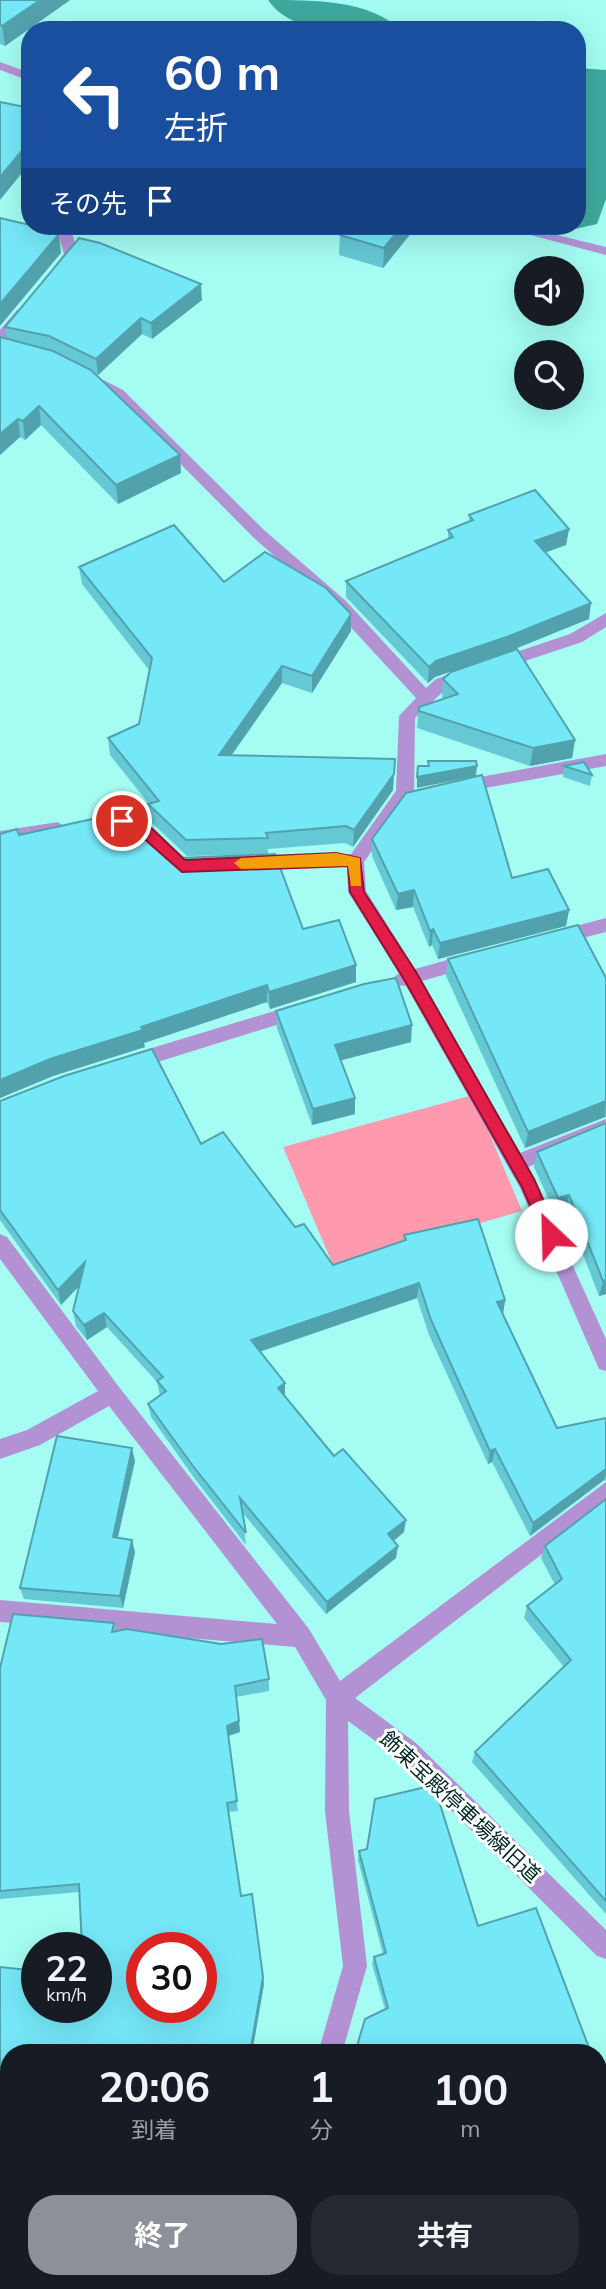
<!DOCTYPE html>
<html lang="ja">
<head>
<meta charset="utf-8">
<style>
	:root { --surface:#171b24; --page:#242831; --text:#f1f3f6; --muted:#9ea1a6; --accent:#8c9099 }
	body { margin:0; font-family:Mulish,"Noto Sans JP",sans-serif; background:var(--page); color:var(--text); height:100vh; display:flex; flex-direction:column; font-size:26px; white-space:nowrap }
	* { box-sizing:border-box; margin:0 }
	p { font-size:23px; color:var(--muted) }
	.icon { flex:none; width:38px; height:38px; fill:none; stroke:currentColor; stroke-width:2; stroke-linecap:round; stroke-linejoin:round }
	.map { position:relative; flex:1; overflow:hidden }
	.details { position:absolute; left:0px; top:2044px; width:607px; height:245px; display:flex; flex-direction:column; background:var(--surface); border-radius:28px 28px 0 0; box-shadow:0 7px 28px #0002 }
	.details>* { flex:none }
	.banner { position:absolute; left:21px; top:21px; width:565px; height:214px; border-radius:28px; box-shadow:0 7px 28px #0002; background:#1a4fa0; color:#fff; overflow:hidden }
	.tools { position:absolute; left:514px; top:256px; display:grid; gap:14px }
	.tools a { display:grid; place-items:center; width:70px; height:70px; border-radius:50%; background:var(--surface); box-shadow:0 7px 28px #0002; font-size:35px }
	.speed { position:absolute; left:21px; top:1932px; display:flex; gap:14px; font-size:35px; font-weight:700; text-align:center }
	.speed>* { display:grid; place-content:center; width:91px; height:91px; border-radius:50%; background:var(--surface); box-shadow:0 7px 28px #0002; line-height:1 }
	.speed small { font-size:18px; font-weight:400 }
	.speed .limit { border:10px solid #d22; background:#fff; color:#111 }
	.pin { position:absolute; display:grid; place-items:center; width:60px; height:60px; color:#fff; margin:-30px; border:4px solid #fff; border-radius:50%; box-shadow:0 2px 7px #0007 }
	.me { position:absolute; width:77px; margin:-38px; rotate:336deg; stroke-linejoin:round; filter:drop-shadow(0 0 5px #0008) }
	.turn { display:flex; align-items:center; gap:24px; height:147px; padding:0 28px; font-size:32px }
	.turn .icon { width:91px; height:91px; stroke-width:2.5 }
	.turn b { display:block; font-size:49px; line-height:60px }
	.then { display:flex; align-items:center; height:66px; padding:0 28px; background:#0003; gap:14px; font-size:26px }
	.eta { display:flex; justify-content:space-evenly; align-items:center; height:119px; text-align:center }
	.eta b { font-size:42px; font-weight:700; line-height:49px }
	.action { display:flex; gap:14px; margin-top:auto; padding:14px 28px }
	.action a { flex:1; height:80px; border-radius:28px; background:var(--accent); color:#fff; font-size:28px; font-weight:700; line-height:80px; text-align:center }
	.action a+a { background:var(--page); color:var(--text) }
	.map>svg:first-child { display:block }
</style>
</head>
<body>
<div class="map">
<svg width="606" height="2289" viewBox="0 0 606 2289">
	<rect width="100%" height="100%" fill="#a4fcf2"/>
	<path fill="#fe99ae" d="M473,1095L522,1211L333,1265L283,1147Z"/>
	<path fill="#3fa99f" d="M578,68L606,70V199L597,224L575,229L564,226H578Z"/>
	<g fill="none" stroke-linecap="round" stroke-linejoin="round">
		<path fill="#3fa99f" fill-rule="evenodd" d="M268,0C313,0 371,0 400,30C358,30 295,39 268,0Z"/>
		<g fill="#b392d4" fill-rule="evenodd">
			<path d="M0,62L30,73V81L0,70Z"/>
			<path d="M56,226H70L78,254L65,271L60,272L53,268L64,254Z"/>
			<path d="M497,226H520L606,247V255Z"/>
			<path d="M22,309L29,313L5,342L0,344V330L17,310Z"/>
			<path d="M88,372L123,390L264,530L346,601L426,688L436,679L466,669L474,675L472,679L448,687L415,718L414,792L364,862L366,891L415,969L472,953L478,955L481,960L478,965L422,981L520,1153L606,1119V1135L528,1167L606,1339V1371L599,1369L520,1188L406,986L394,985L391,980L399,973L348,892L347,867L253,870L244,863L253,856L351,854L396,791L399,716L416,698L334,609L254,538L113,396L83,380L81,377Z"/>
			<path d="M606,613V627L582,642L498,670L490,664L492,660L570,634Z"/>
			<path d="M606,754V766L458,793L449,787L458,781Z"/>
			<path d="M58,822L67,829L64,834L0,845V831Z"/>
			<path d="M606,918V932L555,945L546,938L549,933Z"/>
			<path d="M301,1003L310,1010L308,1015L132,1070L125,1067L123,1062L125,1057L132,1054Z"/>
			<path d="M0,1234L7,1237L119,1387L309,1629L340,1681L606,1482V1505L355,1698L416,1743L606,1930V1959L597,1956L400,1759L348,1721L349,1811L367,1966L342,2053H318L343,1966L325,1811L326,1700L295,1647L0,1622V1600L277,1624L109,1406L40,1445L0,1459V1439L27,1430L98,1391L0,1259Z"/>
			<path d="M252,2280H278L275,2289H249Z"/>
		</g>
		<g fill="#9865c6" fill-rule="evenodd">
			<path d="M606,2218V2251L598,2254V2221Z"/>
			<path d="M551,2280H581L577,2289H548Z"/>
		</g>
	</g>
	<g fill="#65c8d5">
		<path d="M0,0H70L5,46L0,44Z"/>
		<path d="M412,232L383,268L339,255L340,235Z"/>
		<path d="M202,300L152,339L142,334L98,375L95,374L181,473L118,504L41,425L25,440L20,437L0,455L7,339L5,327Z"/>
		<path d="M469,515L569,529L566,545L546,552L589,619L435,677L428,683L346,597V581L448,539V530L469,522Z"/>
		<path d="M79,567L224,582L351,614V631L312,693L282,683L232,755L393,790L353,847L345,843L268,849V854L187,856L150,821L148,804H149L110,755L108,738L139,724L149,670L82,584Z"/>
		<path d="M443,679L575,740L572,758L530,766L417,728L419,707L444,699L442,697Z"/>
		<path d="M564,766L592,775L590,786L563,777Z"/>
		<path d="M0,834L173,855L303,929L356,965V982L270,1009L267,1002L144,1043L145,1047L53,1076L0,1098Z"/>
		<path d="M372,839L512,878L569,910L566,926L438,959L432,945L429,947L413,907L396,910L372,856Z"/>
		<path d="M448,959L606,978V1117H605L525,1148L446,976Z"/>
		<path d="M276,1011L411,1042L341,1060L355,1098V1114L312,1125L277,1028Z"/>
		<path d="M0,1101L201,1144L295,1227L333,1265L403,1241L404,1235L505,1300L503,1314L557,1428L606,1418V1481L604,1480L530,1536L492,1462L488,1464L429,1335L417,1298L260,1352L285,1383V1397L334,1456L404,1532L394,1541L396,1558L326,1614L242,1512L246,1545L195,1479L151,1417L148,1404L160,1396L157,1382L107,1327L87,1340L76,1326L73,1311L79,1286L61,1305L0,1220Z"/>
		<path d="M606,1123V1294L599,1296L566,1210L555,1213L534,1167L537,1152Z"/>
		<path d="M135,1461L118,1538L135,1552L123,1608L24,1599L20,1588Z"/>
		<path d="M606,1499V1914L472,1762L475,1752L564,1667L524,1618L527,1606L555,1585L541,1558L545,1546Z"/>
		<path d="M114,1623L117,1631L269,1679V1691L236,1697L240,1732L228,1736L238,1811L228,1812L241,1896L264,1984L252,2053H9V2156L0,2155V1967L96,2007L79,1892L0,1899V1668Z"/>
		<path d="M359,1851L478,1926L591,2053L385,2009L372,1964L374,1957L383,1954L358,1860Z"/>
	</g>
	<g fill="#52a2ae">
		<path d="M40,0H70L5,46L2,26Z"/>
		<path d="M30,141V163L0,200V177Z"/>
		<path d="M402,226H412V232L383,268L384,248Z"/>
		<path d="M59,234L61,253L0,326V304Z"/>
		<path d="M201,284L202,300L152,339L151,323Z"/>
		<path d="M141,318L142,334L98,375L96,359Z"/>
		<path d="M39,406L41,425L25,440L23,421Z"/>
		<path d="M18,419L20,437L0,455V434Z"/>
		<path d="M180,455L181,473L118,504L116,485Z"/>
		<path d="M569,529L566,545L533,557L535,541Z"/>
		<path d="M591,603L589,619L510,651L435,677L428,683L429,667L436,661Z"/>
		<path d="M351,614V631L312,693V676Z"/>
		<path d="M282,666V683L220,771L219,755Z"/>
		<path d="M575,740L572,758L530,766L533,748Z"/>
		<path d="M477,766L476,776L417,788V777Z"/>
		<path d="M394,774L393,790L353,847L354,830Z"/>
		<path d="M414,890L413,907L396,910L398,894Z"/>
		<path d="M569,910L566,926L438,959L440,943Z"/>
		<path d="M433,929L432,945L429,947L430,931Z"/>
		<path d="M356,965V982L270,1009L269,992Z"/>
		<path d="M267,985V1002L144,1043L145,1047L53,1076L0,1098V1080L50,1059L141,1027Z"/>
		<path d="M412,1025L411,1042L335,1062V1045Z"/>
		<path d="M355,1098V1114L312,1125L313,1109Z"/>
		<path d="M606,1101L605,1117L525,1148L528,1132Z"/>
		<path d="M569,1195L566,1210L555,1213L558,1198Z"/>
		<path d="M85,1262L88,1277L61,1305L58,1290Z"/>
		<path d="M606,1280V1294L599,1296L603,1281Z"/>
		<path d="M419,1283L417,1298L252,1354L251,1340Z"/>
		<path d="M505,1300L503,1314L497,1302Z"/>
		<path d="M104,1313L107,1327L87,1340L84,1325Z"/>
		<path d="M285,1383V1397L278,1388Z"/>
		<path d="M132,1448L135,1461L115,1549L113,1537Z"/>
		<path d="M495,1449L492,1462L488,1464L490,1451Z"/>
		<path d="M606,1469V1475L604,1480L530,1536L533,1523Z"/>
		<path d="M406,1520L404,1532L387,1546L388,1534Z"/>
		<path d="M132,1540L135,1552L123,1608L120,1596Z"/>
		<path d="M398,1546L396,1558L326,1614L327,1602Z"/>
		<path d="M239,1721L240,1732L228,1736L227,1726Z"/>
		<path d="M263,1977L264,1984L252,2053H250Z"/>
		<path d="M178,2280H181L179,2289H176Z"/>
	</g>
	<g fill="#75e8f8" stroke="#52a2ae" stroke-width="2" fill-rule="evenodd">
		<path d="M0,0H40L2,26L0,25Z"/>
		<path d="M0,102L30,108V141L0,177Z"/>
		<path d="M0,218L30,225V226H35L58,231L59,234L0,304Z"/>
		<path d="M347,226H402L384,248L340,235Z"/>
		<path d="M79,238L100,243L201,284L151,323L141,318L96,359L49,336L5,327Z"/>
		<path d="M0,337L53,351L91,370L180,455L116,485L39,406L23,421L18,419L0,434Z"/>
		<path d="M535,490L569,529L535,541L591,603L512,635L436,661L429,667L346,581L453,537L448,530L473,520L469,515Z"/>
		<path d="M174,525L224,582L265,552L326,588L351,614L312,676L282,666L219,755L395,759L394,774L354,830L346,826L266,833L268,838L186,840L148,804L159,801L108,738L139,724L152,658L79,567Z"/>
		<path d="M517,649L575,740L533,748L419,711V707L458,694L443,679L451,672Z"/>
		<path d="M428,761H476L477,766L417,777L418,766H429Z"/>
		<path d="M584,762L592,775L564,766Z"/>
		<path d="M482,775L512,878L548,869L569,910L440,943L433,929L430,931L414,890L398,894L372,839L406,793Z"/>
		<path d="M120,813L131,814L173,855L180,858L275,854L303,929L339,920L356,965L269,992L267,985L141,1027L143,1030L50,1059L0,1080V834L17,829L19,835Z"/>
		<path d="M578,925L606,978V1101L528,1132L448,959Z"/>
		<path d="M396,978L412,1025L335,1045L355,1098L313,1109L276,1011L364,984Z"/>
		<path d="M152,1049L201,1144L223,1132L295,1227L304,1224L333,1265L406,1240L404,1235L478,1219L505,1300L497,1302L557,1428L606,1418V1469L533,1523L495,1449L490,1451L431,1320L419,1283L251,1340L285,1383L278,1388L334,1456L343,1449L406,1520L388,1534L398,1546L327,1602L240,1498L246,1533L193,1466L148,1404L166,1391L157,1381L163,1377L104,1313L84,1325L73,1311L85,1262L58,1290L0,1210V1101L64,1076Z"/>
		<path d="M606,1123V1280L603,1281L569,1195L558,1198L537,1152Z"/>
		<path d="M57,1436L132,1448L113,1537L132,1540L120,1596L20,1588Z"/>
		<path d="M606,1499V1901L475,1752L571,1660L527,1606L562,1579L545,1546Z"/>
		<path d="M13,1614L114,1623L112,1632L127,1629L221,1644L262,1639L269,1679L235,1686L239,1721L227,1726L237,1801L227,1803L241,1896L252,1894L263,1977L250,2053H88L60,2050V2053H9V2153L0,2152V1967L37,1971V2007H96V1948H82L79,1884L0,1891V1668ZM142,1948H201V2007H142Z"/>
		<path d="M434,1785L478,1926L536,1908L591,2053H355L365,2019L388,2008L374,1957L386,1953L359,1851L367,1849L375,1799Z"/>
		<path d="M598,2123L606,2143V2144L598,2147Z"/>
		<path d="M9,2188V2254L0,2252V2226Z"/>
		<path d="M56,2280H178L176,2289H53Z"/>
		<path d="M292,2280H391L388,2289H289Z"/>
	</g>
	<path fill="#e11d48" stroke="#92132f" stroke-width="2" d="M122,816L144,821L185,860L336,853L360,858L364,892L416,972L534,1179L559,1235L556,1240H545L522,1187L405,981L350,892L348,866L182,872L134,830L117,825V817Z"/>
	<path fill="#f59e0b" d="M336,853L360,858L361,886H351L348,866L241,869L234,863L241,858Z"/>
	<g text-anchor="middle" stroke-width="6" stroke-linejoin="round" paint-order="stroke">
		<g font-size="21" fill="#012825" stroke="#fff">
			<text transform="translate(460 1807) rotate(43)" y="7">飾東宝殿停車場線旧道</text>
		</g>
	</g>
</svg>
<div class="tools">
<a><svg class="icon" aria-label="sound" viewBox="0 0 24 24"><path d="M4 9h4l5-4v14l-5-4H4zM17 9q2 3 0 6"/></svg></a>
<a><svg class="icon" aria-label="search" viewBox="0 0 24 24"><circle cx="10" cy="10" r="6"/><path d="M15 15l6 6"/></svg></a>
</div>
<div class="speed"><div>22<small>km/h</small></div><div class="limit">30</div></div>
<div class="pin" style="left:122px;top:821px;background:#d93025"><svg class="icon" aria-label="arrive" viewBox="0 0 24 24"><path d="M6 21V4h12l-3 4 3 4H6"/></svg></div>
<svg class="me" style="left:551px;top:1235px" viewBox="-20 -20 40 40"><circle r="19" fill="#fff"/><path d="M0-13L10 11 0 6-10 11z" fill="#e11d48"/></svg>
<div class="banner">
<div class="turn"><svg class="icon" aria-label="left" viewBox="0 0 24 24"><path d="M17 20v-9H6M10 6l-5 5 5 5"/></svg><div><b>60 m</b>左折</div></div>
<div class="then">その先<svg class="icon" aria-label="arrive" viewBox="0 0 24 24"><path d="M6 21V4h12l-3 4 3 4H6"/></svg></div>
</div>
<section class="details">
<div class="eta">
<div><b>20:06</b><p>到着</p></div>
<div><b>1</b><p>分</p></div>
<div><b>100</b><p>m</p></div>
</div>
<div class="action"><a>終了</a><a>共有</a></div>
</section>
</div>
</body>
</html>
